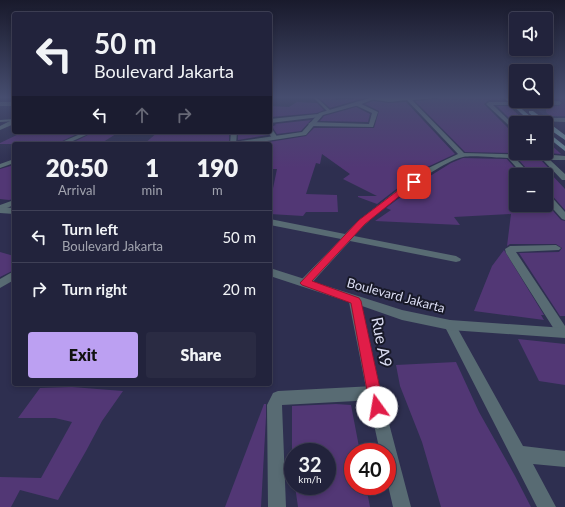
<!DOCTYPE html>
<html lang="en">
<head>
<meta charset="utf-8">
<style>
	:root { --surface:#22233c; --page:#2a2b43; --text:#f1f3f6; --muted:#a2a4af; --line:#3f4056; --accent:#bca0f2 }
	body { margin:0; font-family:Lato,sans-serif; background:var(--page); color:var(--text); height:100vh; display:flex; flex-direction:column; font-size:15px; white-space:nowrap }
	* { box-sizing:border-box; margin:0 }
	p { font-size:13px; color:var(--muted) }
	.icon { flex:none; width:22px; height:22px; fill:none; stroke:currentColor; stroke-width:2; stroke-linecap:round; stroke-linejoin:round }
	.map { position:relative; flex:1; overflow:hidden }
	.drawer { position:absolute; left:12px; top:142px; width:260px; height:244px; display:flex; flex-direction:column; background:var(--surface); border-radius:4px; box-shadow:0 2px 6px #0003,0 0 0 1px var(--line) }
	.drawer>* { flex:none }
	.hud { position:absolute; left:12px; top:12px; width:260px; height:122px; border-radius:4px; box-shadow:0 2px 6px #0003,0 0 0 1px var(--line); background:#22233c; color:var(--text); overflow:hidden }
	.controls { position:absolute; left:509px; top:12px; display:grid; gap:8px }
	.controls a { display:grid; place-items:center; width:44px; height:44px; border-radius:4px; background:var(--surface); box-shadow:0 2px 6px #0003,0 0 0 1px var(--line); font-size:20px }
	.speed { position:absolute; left:284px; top:443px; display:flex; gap:8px; font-size:20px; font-weight:700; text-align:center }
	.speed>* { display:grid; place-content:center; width:52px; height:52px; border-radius:50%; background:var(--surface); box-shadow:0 2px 6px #0003,0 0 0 1px var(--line); line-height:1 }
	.speed small { font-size:10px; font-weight:400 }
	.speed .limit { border:6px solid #d22; background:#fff; color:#111 }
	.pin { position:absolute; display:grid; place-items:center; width:34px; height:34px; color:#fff; margin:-17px; border-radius:8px; box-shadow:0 2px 6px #0006 }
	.me { position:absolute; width:44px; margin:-22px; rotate:347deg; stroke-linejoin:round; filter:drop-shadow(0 0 3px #0008) }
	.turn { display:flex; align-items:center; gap:14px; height:84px; padding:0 16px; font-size:18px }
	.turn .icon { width:52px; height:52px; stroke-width:2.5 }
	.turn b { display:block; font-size:28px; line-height:34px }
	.lanes { display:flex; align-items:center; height:38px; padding:0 16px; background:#0003; justify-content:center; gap:20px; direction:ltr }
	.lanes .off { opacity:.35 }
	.eta { display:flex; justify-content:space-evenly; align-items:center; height:68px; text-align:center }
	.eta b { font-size:24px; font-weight:800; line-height:28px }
	.action { display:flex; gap:8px; margin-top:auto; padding:8px 16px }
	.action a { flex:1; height:46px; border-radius:4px; background:var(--accent); color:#111; font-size:16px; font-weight:800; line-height:46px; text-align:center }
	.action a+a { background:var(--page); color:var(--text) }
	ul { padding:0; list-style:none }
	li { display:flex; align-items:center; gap:12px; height:52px; padding:0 16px; border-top:1px solid var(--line) }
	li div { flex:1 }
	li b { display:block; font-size:15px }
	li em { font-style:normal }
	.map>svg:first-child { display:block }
</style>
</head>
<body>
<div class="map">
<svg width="565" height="507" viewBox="0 0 565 507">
	<rect width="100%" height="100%" fill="#2e2f50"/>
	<path fill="#36365e" d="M546,97H559L565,101V118L546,117L526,101H546Z"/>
	<g fill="#523775">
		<path d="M334,97L336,100L368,97L330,108L319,98Z"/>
		<path d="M439,97H498L502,100H489L484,104L516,136V153L465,152L415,101L436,99Z"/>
		<path d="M546,97H565V116H550L546,112V106H559L563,103L559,100H546Z"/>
		<path d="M373,101L389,103L406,102L455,154L421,170L377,204L358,197V196H377L343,179L350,174L322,154L320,164L316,163L306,194L337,195L338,212H306L303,216L270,214L271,198L277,169H271L273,145L257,144L306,136L314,128H374L379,111L365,104Z"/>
		<path d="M297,102L317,103L324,110L317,113L271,117L270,116V106L289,107Z"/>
		<path d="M497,106H509L527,123H514Z"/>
		<path d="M356,107L370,114L368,122L320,121L324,116Z"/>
		<path d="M311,120L301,131L277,134L273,128L270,127L276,125L275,124Z"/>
		<path d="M23,132H81L56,144H0V143Z"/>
		<path d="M94,132H119L100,144H70Z"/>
		<path d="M158,132H229V144H144Z"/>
		<path d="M238,132H267L268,135L238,140Z"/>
		<path d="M546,140L561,154L546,153Z"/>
		<path d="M463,158L507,159L521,175H516V205H546V203L561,220L565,221V316H560L519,253L559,252L562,248L556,244H510L507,246L511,214L454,217L460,225L375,221L391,210L386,208L422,181L451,163Z"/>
		<path d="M519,160H541L554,174H551L565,189V210L550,193L546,192V175H532Z"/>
		<path d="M14,165V199L9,200L0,199V169Z"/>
		<path d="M504,250L544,315H541L544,320L474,311L492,266Z"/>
		<path d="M0,252L14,256V270L0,277Z"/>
		<path d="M518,339L565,344V385L539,381Z"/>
		<path d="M456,362L479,412L515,476L531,507H441L422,442L400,386L396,365Z"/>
		<path d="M72,387L123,391L102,421L86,451L58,500L20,490L11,507H0V477L41,478L72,422L55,418H18L40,388Z"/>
		<path d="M264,404H266V417L261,507H225Z"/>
		<path d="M336,404L351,405L360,452H353V486H366L370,507H298L295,486H327V452H292V406Z"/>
	</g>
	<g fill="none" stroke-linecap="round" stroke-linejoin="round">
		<g fill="#586b73" fill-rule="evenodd">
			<path d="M313,97H316L330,110V112H328Z"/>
			<path d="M14,119V121L0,122V120Z"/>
		</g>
		<g fill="#586b73" fill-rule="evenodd">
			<path d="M415,97H438L436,98L412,100L464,153L539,155L542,154L565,156V160H550L565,174V180H562L542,159H516L531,175H523L508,158C497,158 473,155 463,157C434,164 374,214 354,236L456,256L461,259L460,261L456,262L350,241L309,286H301L300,283L301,280L341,239L270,225V219L345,234L359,220L422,171L458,154L407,100L389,102L370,99C373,97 408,97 415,97Z"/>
			<path d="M517,101H559L562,103L559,105L519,104Z"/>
			<rect x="0" y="102" width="14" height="4"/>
			<path d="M357,102L378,112L373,127L311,126L308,124L311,122L369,124L372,113L355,105L354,104Z"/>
			<path d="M514,102L515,103L512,105H493L516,127V132L486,104L489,102Z"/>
			<path d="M318,114L321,116L320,117L270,123V119Z"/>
			<path d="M541,118H565V122L539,121L538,120Z"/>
			<path d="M14,119V124L0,130V126Z"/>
			<path d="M270,128L272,129L278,138L277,139L272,138L268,132H270Z"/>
			<path d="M231,132H237L236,144H230Z"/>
			<path d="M546,194H549L565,212V220L562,219L546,201Z"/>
			<path d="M14,200V205L0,211V205Z"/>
			<path d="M556,245L561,248L559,250L516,252L565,326V337H559L506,253L505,249L510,246Z"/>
			<path d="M450,320L454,322L523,446L565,451V467L533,464L556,507H537L444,325L446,322Z"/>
			<path d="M374,386L379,388L381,393L379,398L374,400L282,405L286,507H268L267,405L273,393L278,391Z"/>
		</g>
		<g fill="#586b73" fill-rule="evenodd">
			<path d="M373,97H379L359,105L323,115L306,135L247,144H230L233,142L302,132L319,113Z"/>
			<path d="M85,132H93L66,144H57Z"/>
			<path d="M14,159V163L0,168V164Z"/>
			<path d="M0,207L14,208V214L0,213Z"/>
			<path d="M270,268L402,310L450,320L565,328V338L450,330L402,320L362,306L381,393L411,507H393L387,481V452H380L367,393L349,302L270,276Z"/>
			<path d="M14,271V280L0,288V279Z"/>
		</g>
		<g fill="#6b8b96" fill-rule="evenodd">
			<path d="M503,97H508L538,123H532Z"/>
			<path d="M529,111H533L565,135V140L546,127V123H541L529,113Z"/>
			<path d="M546,131L565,146V151L546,136Z"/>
		</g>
	</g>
	<linearGradient id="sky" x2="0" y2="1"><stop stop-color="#191a2c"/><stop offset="0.58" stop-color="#464d6f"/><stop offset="1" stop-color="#464d6f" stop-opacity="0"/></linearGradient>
	<rect width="565" height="168" fill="url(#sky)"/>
	<path fill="#e11d48" stroke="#92132f" d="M412,180L417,182L365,224L312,281L359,298L361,301L384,407L382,412L377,413L372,412L370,407L351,303L302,285L300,283L359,220Z"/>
	<g text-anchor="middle" stroke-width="4" stroke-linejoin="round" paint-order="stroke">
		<g font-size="13" fill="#dbddf3" stroke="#181928">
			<text transform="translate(396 295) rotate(15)" y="5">Boulevard Jakarta</text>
		</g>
		<g font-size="16" fill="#dbddf3" stroke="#181928">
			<text transform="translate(382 342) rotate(79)" y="6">Rue A9</text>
		</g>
	</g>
</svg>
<div class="controls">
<a><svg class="icon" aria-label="sound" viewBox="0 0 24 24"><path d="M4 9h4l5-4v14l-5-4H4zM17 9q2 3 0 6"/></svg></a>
<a><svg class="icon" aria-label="search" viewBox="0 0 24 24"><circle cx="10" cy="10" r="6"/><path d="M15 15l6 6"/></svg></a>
<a>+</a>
<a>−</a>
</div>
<div class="speed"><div>32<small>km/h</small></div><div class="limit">40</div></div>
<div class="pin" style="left:414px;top:182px;background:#d93025"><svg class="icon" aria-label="arrive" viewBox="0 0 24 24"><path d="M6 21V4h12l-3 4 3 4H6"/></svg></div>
<svg class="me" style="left:377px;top:407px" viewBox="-20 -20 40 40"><circle r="19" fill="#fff"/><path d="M0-13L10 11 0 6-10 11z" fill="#e11d48"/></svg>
<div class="hud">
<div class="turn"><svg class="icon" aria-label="left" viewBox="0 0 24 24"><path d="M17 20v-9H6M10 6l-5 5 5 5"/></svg><div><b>50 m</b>Boulevard Jakarta</div></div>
<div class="lanes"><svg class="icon" aria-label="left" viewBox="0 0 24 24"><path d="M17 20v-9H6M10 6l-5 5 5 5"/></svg><svg class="icon off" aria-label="ahead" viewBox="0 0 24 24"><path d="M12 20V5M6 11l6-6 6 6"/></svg><svg class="icon off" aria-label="right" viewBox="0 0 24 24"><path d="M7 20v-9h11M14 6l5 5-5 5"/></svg></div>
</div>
<section class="drawer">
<div class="eta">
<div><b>20:50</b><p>Arrival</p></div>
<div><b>1</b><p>min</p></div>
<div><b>190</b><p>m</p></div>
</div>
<ul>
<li><svg class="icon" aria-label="left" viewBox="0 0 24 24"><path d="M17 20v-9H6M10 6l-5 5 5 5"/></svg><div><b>Turn left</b><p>Boulevard Jakarta</p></div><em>50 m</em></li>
<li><svg class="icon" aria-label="right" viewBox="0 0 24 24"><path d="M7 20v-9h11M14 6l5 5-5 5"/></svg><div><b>Turn right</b></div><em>20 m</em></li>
</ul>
<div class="action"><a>Exit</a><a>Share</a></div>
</section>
</div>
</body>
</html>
